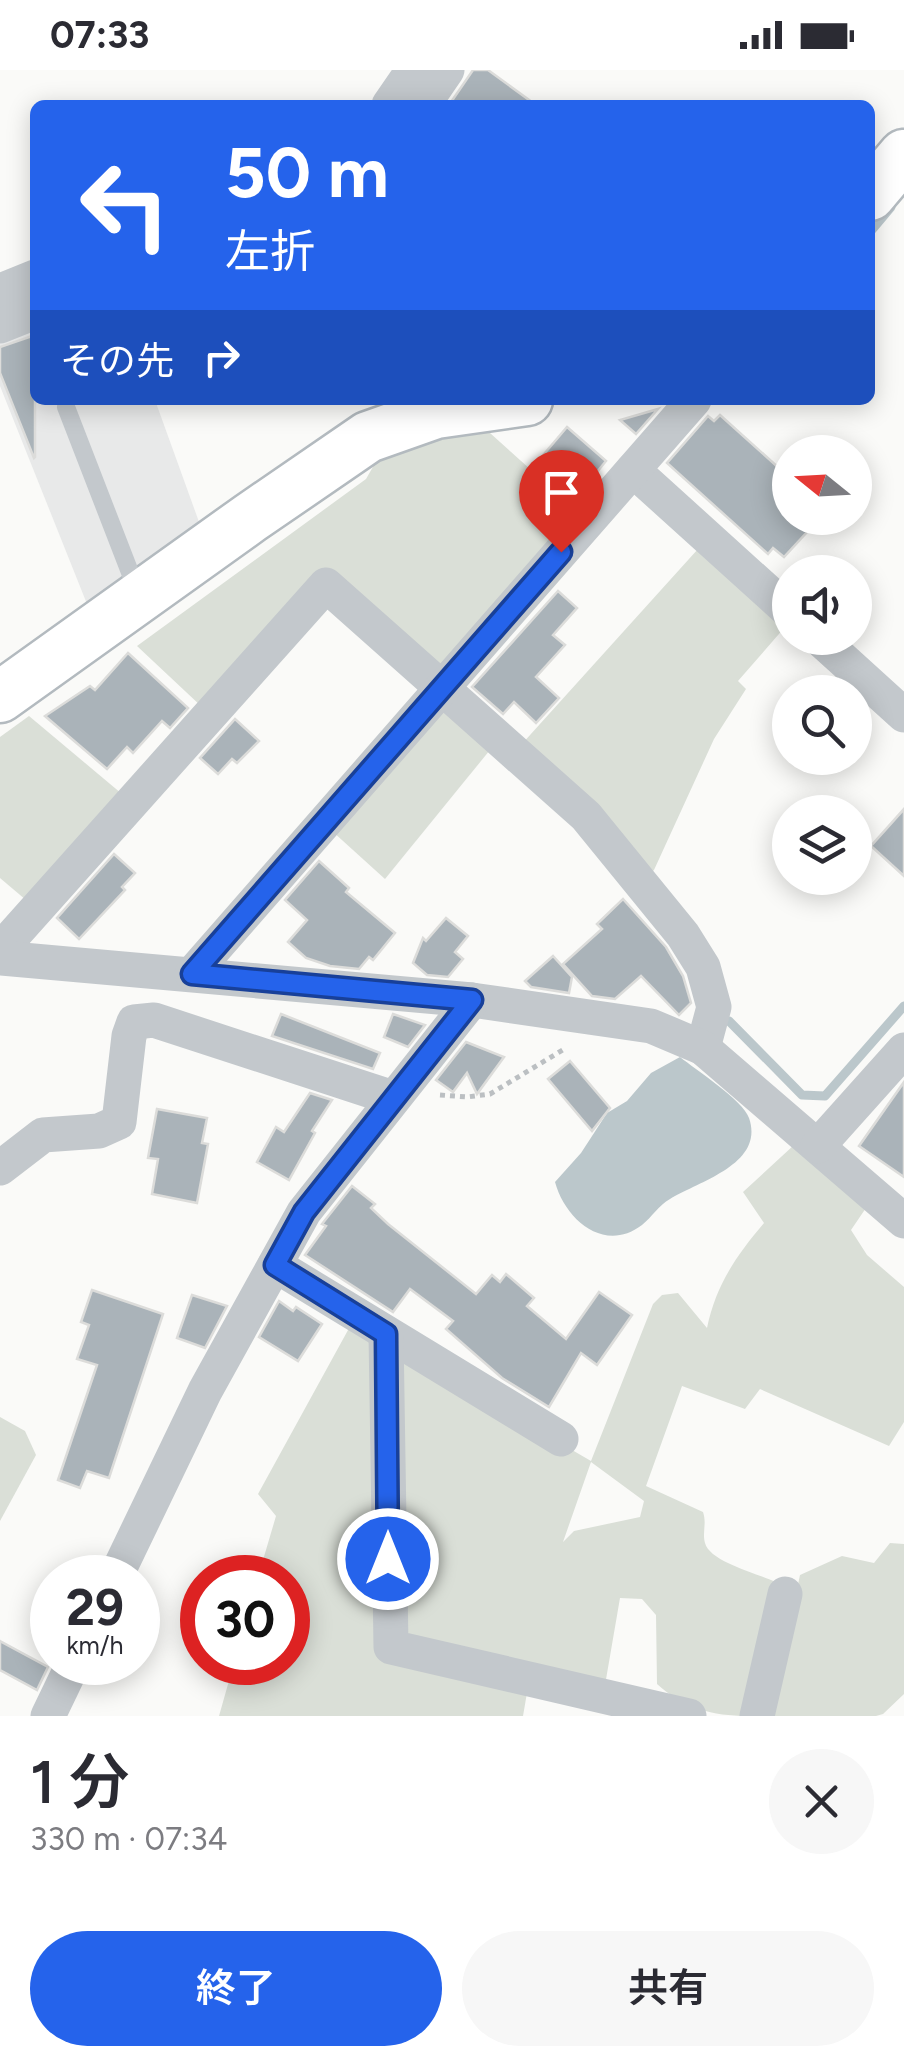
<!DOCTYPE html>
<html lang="ja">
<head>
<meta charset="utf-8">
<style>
	:root { --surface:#fff; --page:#f7f7f7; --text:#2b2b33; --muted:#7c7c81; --accent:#2563eb }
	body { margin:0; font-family:Figtree,"Noto Sans JP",sans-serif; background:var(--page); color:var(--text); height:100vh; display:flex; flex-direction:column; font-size:38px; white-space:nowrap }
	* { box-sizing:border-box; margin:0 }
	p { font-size:32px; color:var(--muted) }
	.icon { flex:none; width:55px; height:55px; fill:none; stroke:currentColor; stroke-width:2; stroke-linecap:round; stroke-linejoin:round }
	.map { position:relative; height:1646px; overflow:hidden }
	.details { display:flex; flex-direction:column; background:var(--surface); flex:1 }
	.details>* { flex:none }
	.banner { position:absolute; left:30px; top:30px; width:845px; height:305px; border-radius:15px; box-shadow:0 5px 25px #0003; background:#2563eb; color:#fff; overflow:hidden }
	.needle { width:65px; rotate:288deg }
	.controls { position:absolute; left:772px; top:365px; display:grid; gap:20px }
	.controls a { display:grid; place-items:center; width:100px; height:100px; border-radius:50%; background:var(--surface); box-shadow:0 5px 25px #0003; font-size:50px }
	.speed { position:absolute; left:30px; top:1485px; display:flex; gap:20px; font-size:50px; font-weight:700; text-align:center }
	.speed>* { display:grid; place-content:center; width:130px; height:130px; border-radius:50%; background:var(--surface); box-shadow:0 5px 25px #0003; line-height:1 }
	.speed small { font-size:25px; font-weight:400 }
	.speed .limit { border:15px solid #d22; background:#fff; color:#111 }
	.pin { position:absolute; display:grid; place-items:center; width:85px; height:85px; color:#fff; margin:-102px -42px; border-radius:50% 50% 50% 0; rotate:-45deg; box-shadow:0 0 10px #0007 }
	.pin .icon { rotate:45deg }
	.me { position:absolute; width:110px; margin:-55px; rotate:0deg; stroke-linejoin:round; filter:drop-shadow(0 0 8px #0008) }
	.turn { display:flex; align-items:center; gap:35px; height:210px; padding:0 30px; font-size:45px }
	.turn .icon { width:130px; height:130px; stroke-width:2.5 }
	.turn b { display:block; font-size:70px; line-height:85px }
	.then { display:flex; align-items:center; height:95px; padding:0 30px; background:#0003; gap:20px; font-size:38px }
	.round { display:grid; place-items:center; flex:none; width:105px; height:105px; border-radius:52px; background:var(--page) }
	.head { display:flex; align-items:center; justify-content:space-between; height:170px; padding:0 30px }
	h1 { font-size:60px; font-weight:600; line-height:75px }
	.action { display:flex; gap:20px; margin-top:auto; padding:20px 30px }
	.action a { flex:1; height:115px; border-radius:60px; background:var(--accent); color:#fff; font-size:40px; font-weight:600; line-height:115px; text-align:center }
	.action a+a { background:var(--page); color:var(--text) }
	.status { display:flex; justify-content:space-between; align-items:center; height:70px; padding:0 50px; background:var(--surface); direction:ltr }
	.status svg { height:28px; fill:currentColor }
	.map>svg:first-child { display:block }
</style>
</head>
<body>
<div class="status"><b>07:33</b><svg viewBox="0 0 49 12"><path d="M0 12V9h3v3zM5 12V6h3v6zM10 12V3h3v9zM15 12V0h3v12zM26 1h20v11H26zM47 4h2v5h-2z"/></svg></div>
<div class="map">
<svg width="904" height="1646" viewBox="0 0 904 1646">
	<rect width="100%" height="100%" fill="#fafaf8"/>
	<path fill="#e8e9e9" d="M35,250V330H155L203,463L91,544L0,316V264Z"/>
	<g fill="#dadfd7" fill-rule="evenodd">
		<path d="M480,354L579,443L437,602L323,499L202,637L137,576L366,409L378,388Z"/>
		<path d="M698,479L785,557L738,611L746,619L714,669L654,800L646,807L521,675Z"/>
		<path d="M443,630L494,675L385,809L332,761Z"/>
		<path d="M29,646L122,724L26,830L0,808V667Z"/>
		<path d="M794,1075L868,1135L851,1160L867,1185L904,1217V1352L889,1376L760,1319L745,1339L682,1316L646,1416L703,1442C707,1454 702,1462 705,1473C710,1492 757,1503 775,1512L747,1646C713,1646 683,1638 657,1614L656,1545L642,1529L620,1528L604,1621L403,1572L395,1277L591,1391L653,1234L662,1225L678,1223L707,1258C716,1215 736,1186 764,1153L743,1122ZM591,1392L644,1431L640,1447L574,1461L563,1472Z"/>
		<path d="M353,1251L381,1268V1565L528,1617L523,1646H219L234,1593L288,1592V1508L258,1507L276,1446L258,1424Z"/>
		<path d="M0,1347L25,1361L36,1385L0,1451Z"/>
		<path d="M890,1473L904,1474V1624L883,1644L876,1646H770L800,1505L842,1486L874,1493Z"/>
	</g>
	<path fill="#bbc7cb" d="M680,987C696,1000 743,1030 749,1048C765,1094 699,1111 670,1129C659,1135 652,1147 642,1155C604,1184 565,1149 555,1112L581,1083L607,1043L627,1031L651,1003Z"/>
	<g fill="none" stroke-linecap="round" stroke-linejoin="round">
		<g stroke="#bbc7cb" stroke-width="9">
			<path d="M870,162L891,137"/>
			<path d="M729,951L802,1025L825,1026L904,936"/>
		</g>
	</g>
	<g fill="#aab3b9" stroke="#dcdcda" stroke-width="2.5">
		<path d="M473,0H488L536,35H449Z"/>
		<path d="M35,265V387L34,388L0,303V277Z"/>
		<path d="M658,339L636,364L620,350Z"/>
		<path d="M720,345L790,408V448H820L784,487L773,478L768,484L667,393L708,346L714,351Z"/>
		<path d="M567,357L606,391L575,429L565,420L563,423L533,397Z"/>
		<path d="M558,521L577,538L553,565L565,575L536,607L559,628L536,653L514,632L503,644L472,617Z"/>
		<path d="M128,583L188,638L170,658L162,651L133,683L127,677L107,699L45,646L90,616L95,620Z"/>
		<path d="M235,649L259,671L237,693L232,689L218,704L200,688Z"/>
		<path d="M904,739V806L871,776Z"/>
		<path d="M114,784L135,803L122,817L125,820L79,869L57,848Z"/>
		<path d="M319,791L349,818L346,822L395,863L373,890L369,887L359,899L330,896L306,888L288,872L307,850L285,830Z"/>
		<path d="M623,829L666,877L683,906L691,933L679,945L641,906L615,929L592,926L563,894L602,859L597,854Z"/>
		<path d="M446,848L468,866L455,882L463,889L448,907L427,905L413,893L423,868L426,871Z"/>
		<path d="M553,886L572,907L569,923L531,917L525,911Z"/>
		<path d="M281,944L380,983L373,999L272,966Z"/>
		<path d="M393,944L425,955L408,977L384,967Z"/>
		<path d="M466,972L504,987L477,1024L467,1003L453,1022L436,1010Z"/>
		<path d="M570,991L610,1038L592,1061L548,1009Z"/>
		<path d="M904,1012V1107L859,1076Z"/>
		<path d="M310,1023L332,1030L312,1061L315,1063L289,1110L257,1092L276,1057L284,1062Z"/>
		<path d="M157,1039L207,1048L202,1073L208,1074L197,1133L152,1124L158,1089L148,1088Z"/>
		<path d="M352,1116L375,1134L371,1138L388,1154L476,1224L492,1205L500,1212L506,1204L534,1228L527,1236L566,1269L599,1222L632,1245L597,1295L581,1283L549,1337L502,1308L446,1259L453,1251L410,1219L393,1242L305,1185L326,1156L322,1154Z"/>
		<path d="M92,1220L163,1244L109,1408L87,1401L80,1418L58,1410L97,1295L77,1289L89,1255L81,1252Z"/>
		<path d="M192,1225L227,1236L205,1278L177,1268Z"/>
		<path d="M279,1231L293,1241L296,1237L322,1254L298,1291L259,1267Z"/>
		<path d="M0,1571L48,1597L37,1620L0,1600Z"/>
	</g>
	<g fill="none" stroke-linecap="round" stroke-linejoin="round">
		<defs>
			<g id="secondary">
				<path d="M870,125L904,85"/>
				<path d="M0,627L250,448L368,367L436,343L527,330"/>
			</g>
		</defs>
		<use href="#secondary" stroke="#b3babf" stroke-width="55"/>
		<path stroke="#bbbfc2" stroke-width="5" stroke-dasharray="5 5" stroke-linecap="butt" d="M440,1025L467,1027L490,1024L566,978"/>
		<path stroke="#c3c8cc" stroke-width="18" d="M66,337L138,523"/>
		<g stroke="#c3c8cc" stroke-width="35">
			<path d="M389,35L413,0"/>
			<path d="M423,35L447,0"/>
			<path d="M0,221L35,207"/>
			<path d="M0,256L35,242"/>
			<path d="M633,400L790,542"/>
			<path d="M819,568L904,645"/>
			<path d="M0,880L326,515L586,746L683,865L703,897L714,937L703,978"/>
			<path d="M0,888L472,930L651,956L703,978L904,1151"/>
			<path d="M192,904L694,330"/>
			<path d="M818,1076L904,980"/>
			<path d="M0,1098L43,1065L99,1061L119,1052L129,966L134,952L154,950L393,1028"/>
			<path d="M275,1195L561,1369"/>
			<path d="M386,1264L391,1577L689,1646"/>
			<path d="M115,1508L205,1321L304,1142L472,930"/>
			<path d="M48,1646L74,1592"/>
			<path d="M757,1646L785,1524"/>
		</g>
		<use href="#secondary" stroke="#fff" stroke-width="50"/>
	</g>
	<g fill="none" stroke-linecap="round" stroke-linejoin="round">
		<defs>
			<path id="route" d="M388,1489L386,1264L275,1195L304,1142L472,930L192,904L561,482"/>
		</defs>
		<use href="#route" stroke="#184099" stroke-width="25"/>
		<use href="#route" stroke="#2563eb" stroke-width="18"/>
	</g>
</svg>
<div class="controls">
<a><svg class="needle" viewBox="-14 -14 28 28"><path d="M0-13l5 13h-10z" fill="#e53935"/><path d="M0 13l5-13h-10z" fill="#7c7c81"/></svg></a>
<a><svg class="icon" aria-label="sound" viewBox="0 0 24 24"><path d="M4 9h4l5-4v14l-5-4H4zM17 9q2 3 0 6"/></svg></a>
<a><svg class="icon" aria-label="search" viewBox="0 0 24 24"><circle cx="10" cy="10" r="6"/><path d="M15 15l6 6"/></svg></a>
<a><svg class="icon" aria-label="layers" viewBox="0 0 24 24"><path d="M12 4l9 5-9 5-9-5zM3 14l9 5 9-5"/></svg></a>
</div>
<div class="speed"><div>29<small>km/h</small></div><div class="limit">30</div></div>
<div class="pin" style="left:561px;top:482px;background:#d93025"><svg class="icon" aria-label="arrive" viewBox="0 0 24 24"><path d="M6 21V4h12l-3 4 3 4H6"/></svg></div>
<svg class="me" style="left:388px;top:1489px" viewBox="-20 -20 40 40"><circle r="17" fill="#2563eb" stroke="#fff" stroke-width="3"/><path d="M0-11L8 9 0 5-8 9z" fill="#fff"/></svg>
<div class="banner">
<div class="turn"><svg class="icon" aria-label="left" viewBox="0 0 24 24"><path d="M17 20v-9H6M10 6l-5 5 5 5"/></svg><div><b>50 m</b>左折</div></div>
<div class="then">その先<svg class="icon" aria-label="right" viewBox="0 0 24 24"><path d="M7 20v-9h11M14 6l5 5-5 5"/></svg></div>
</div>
</div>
<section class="details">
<div class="head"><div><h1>1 分</h1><p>330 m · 07:34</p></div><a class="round"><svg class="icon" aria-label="close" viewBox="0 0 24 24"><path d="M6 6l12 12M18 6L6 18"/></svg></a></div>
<div class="action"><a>終了</a><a>共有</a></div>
</section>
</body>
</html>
